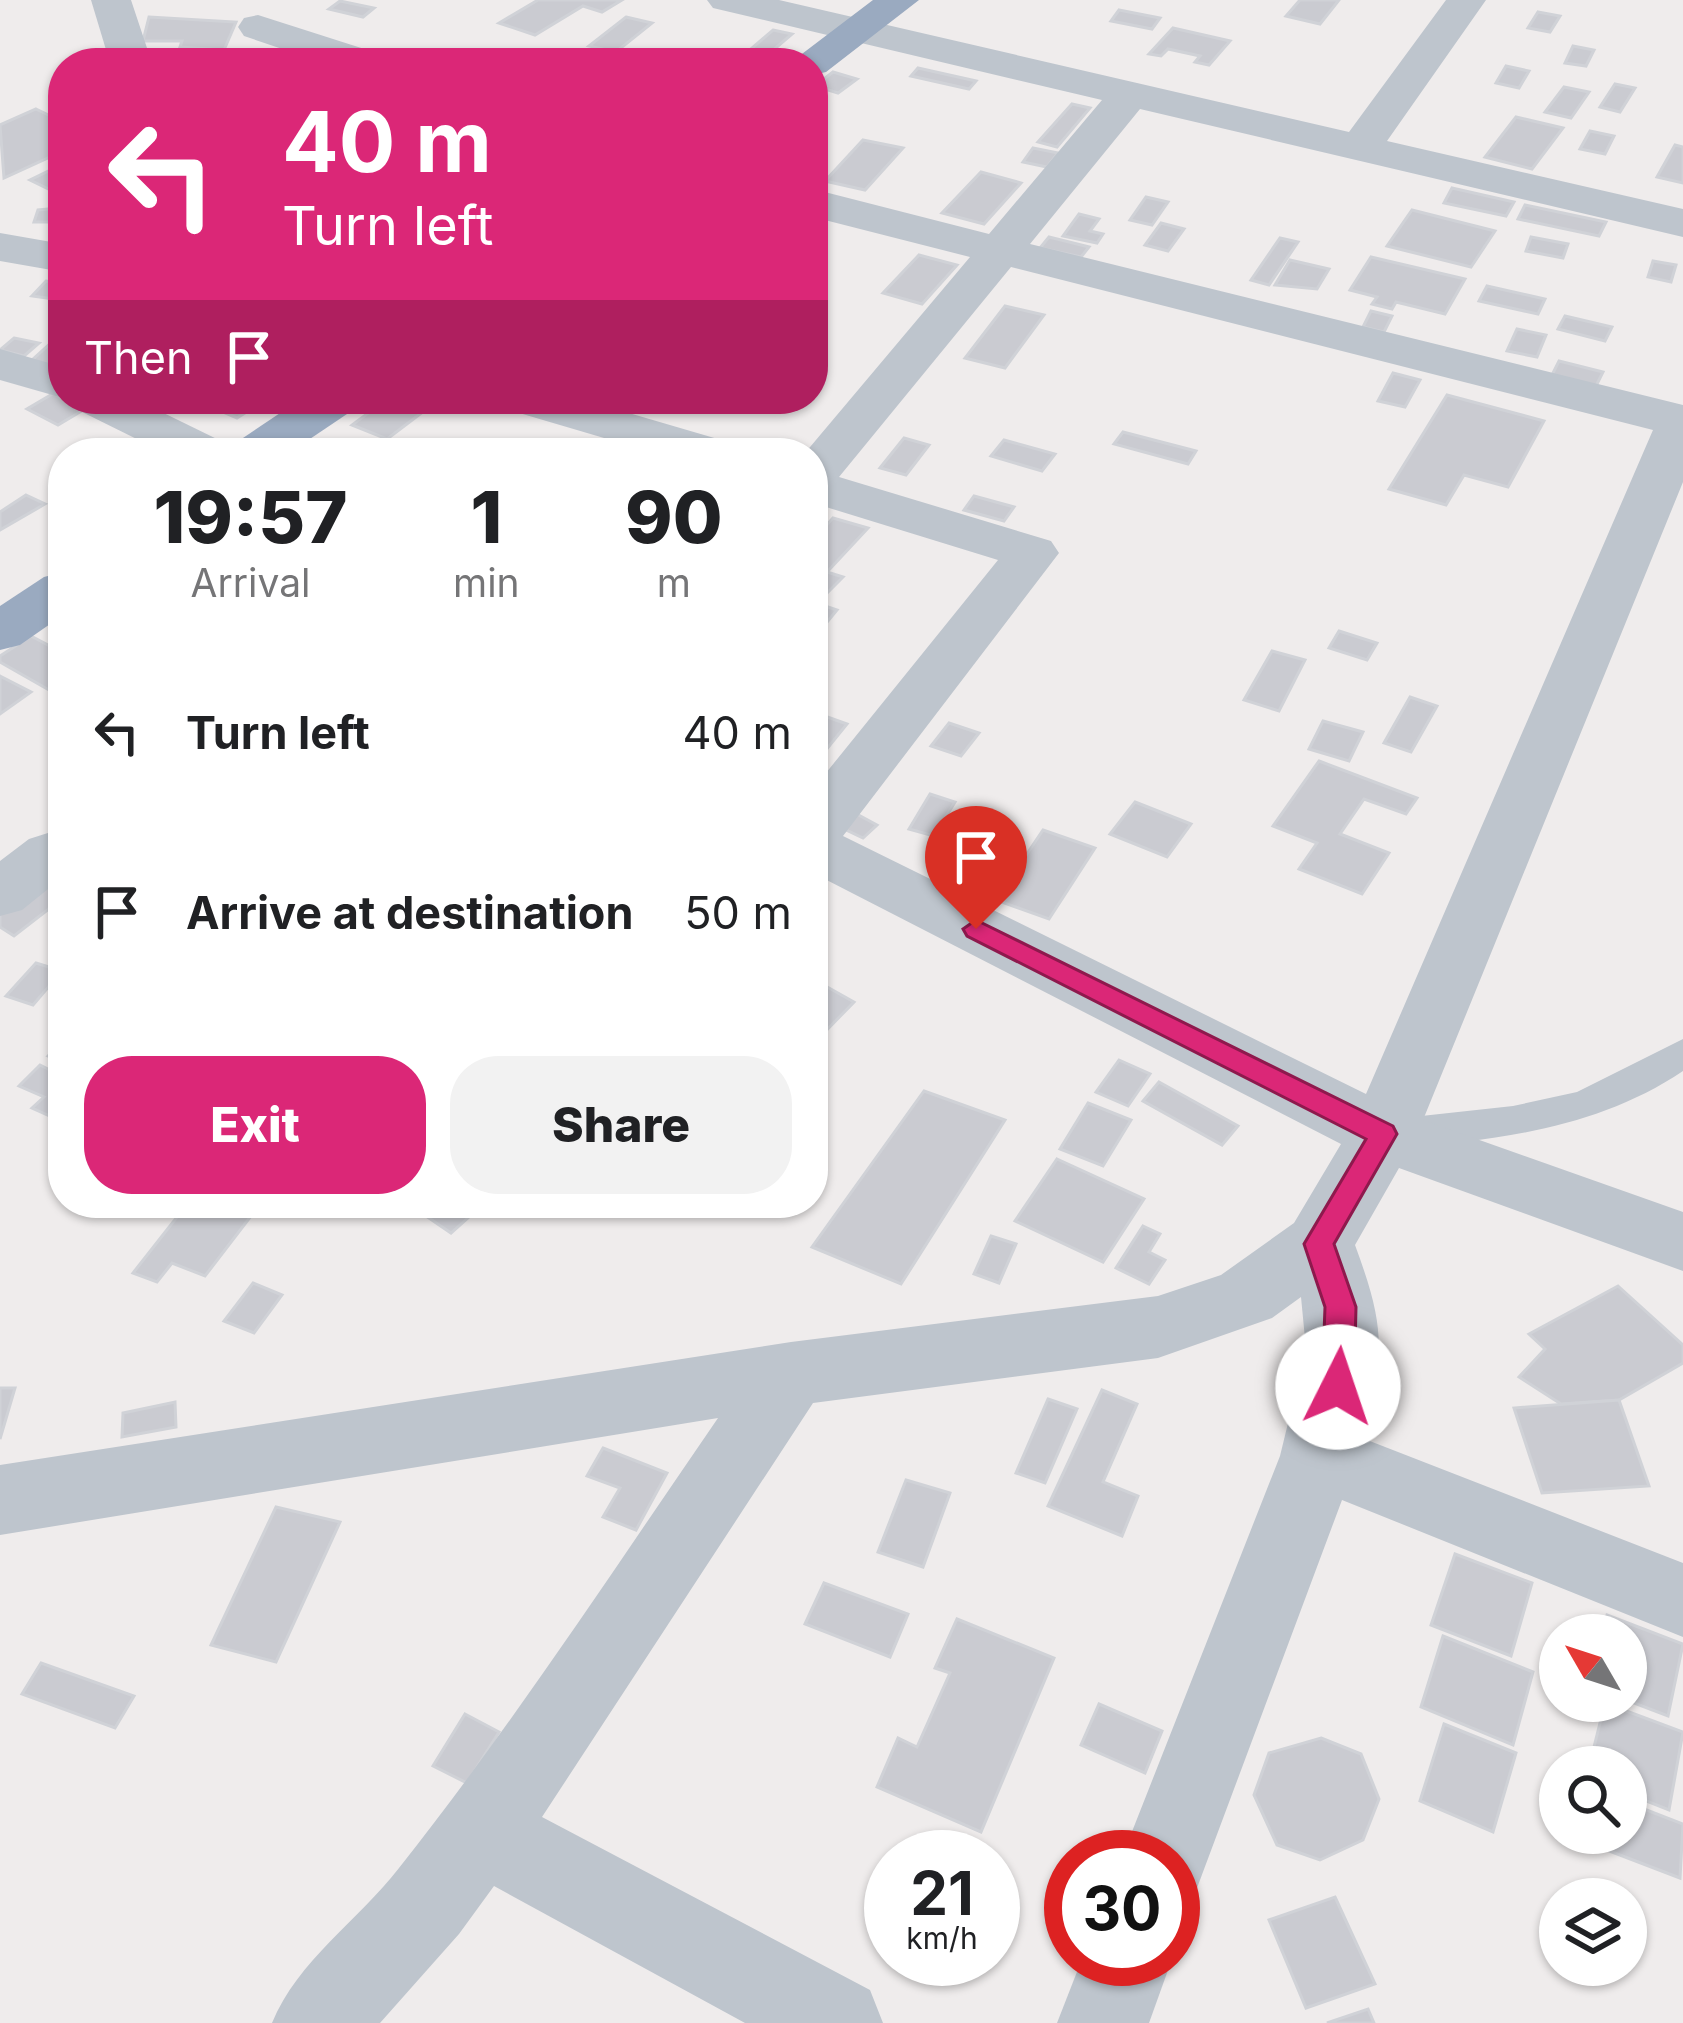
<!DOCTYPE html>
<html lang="en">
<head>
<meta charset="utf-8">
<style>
	:root { --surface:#fff; --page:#f2f2f2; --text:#202124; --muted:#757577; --accent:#db2777 }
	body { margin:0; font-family:Inter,sans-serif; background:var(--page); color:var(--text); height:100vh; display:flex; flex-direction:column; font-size:45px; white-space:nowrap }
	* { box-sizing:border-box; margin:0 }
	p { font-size:39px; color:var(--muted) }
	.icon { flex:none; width:66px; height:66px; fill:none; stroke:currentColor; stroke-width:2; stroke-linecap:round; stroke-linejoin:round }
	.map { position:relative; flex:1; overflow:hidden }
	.side { position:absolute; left:48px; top:438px; width:780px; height:780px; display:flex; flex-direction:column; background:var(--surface); border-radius:48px; box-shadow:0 3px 9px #0004 }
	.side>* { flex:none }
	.guide { position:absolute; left:48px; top:48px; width:780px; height:366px; border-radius:48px; box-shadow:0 3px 9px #0004; background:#db2777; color:#fff; overflow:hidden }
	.needle { width:78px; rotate:309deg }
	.tools { position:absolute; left:1539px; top:1614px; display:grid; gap:24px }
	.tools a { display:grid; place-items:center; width:108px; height:108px; border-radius:50%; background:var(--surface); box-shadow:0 3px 9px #0004; font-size:60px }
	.speed { position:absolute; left:864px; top:1830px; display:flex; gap:24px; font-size:60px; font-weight:700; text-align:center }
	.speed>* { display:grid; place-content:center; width:156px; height:156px; border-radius:50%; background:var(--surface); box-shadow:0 3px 9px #0004; line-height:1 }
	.speed small { font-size:30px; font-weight:400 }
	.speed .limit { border:18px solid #d22; background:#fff; color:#111 }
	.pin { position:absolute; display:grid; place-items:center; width:102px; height:102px; color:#fff; margin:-123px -51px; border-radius:50% 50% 50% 0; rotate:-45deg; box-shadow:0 0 12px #0007 }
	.pin .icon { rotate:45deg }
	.me { position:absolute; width:132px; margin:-66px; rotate:4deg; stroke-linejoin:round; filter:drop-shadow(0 0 9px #0008) }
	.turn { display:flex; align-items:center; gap:42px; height:252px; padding:0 36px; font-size:54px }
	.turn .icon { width:156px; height:156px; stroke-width:2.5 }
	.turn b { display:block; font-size:84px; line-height:102px }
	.then { display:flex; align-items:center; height:114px; padding:0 36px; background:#0003; gap:24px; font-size:45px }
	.eta { display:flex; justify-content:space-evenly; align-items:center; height:204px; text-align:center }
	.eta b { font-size:72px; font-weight:800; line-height:84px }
	.button { display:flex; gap:24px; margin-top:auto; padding:24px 36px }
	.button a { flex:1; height:138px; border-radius:48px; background:var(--accent); color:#fff; font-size:48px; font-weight:800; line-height:138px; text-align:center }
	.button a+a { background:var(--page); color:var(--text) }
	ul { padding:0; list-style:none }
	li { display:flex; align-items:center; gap:36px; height:180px; padding:0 36px }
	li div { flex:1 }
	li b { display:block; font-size:45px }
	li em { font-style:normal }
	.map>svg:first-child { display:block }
</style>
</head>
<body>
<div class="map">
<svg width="1683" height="2023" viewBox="0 0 1683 2023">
	<rect width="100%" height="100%" fill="#efecec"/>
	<g fill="#cacbd1" stroke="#d0d2d7" stroke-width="3">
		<path d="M538,0H622L602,12L583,6L535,35L499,23Z"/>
		<path d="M1300,0H1339L1320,24L1286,16Z"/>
		<path d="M340,1L374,8L363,17L329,9Z"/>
		<path d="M1119,10L1160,18L1152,29L1111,21Z"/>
		<path d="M1538,12L1560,16L1550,32L1528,28Z"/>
		<path d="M149,17L236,22L224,50L180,47L182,41H143Z"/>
		<path d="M626,17L652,23L616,52L589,46Z"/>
		<path d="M1173,28L1230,41L1209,65L1195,62L1200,56L1168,49L1161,56L1149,54Z"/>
		<path d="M773,30L792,34L763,59L744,55Z"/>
		<path d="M1573,46L1594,50L1586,66L1565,63Z"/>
		<path d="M1506,66L1529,71L1519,88L1496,83Z"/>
		<path d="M918,68L976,81L969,89L911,76Z"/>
		<path d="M833,72L857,79L838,93L815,86Z"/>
		<path d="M1615,84L1635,88L1620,112L1600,107Z"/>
		<path d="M1564,87L1589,92L1571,118L1545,112Z"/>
		<path d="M1072,104L1090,108L1057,147L1038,142Z"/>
		<path d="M36,109L63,122V151L4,178L0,125Z"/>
		<path d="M1516,117L1563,128L1532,169L1485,157Z"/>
		<path d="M1590,131L1614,136L1605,154L1580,149Z"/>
		<path d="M863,140L903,148L865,190L825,181Z"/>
		<path d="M1675,145L1683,147V183L1657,177Z"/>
		<path d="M1033,148L1058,153L1047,167L1023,162Z"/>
		<path d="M63,164V196L30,180Z"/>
		<path d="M981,172L1021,183L984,224L942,213Z"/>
		<path d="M1452,188L1514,202L1506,216L1444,203Z"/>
		<path d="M1146,197L1168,202L1152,225L1130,220Z"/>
		<path d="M1525,205L1606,222L1599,236L1518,219Z"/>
		<path d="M59,208L63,209L60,222H34L38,210Z"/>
		<path d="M1412,210L1495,231L1471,267L1387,246Z"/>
		<path d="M1079,214L1099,219L1090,231L1103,234L1097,243L1063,236Z"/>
		<path d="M1161,223L1184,229L1168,251L1145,245Z"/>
		<path d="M1049,237L1089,247L1081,257L1040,248Z"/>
		<path d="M1531,237L1568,244L1563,258L1526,251Z"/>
		<path d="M1280,238L1298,242L1269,285L1251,280Z"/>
		<path d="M919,255L957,265L922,304L883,293Z"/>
		<path d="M1371,257L1465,279L1445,314L1396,302L1392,309L1372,304L1377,297L1350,290Z"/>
		<path d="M1290,260L1329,269L1317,289L1275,285Z"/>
		<path d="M1653,261L1676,265L1671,282L1648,277Z"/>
		<path d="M46,281L63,284L61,300L32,296Z"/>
		<path d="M1487,286L1545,299L1538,314L1479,301Z"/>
		<path d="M1005,306L1044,315L1005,368L965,358Z"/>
		<path d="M1371,311L1392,316L1384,332L1363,327Z"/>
		<path d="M1565,316L1612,327L1605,341L1558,329Z"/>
		<path d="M1517,329L1546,335L1537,357L1507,351Z"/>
		<path d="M63,332V369L30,362Z"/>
		<path d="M14,338L39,343L24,356L0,350Z"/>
		<path d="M1559,361L1603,372L1595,388L1551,377Z"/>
		<path d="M1393,373L1420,380L1405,407L1378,401Z"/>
		<path d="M54,393L63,399L85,409L58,425L27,409Z"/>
		<path d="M1447,395L1544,421L1508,487L1464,475L1446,505L1389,489Z"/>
		<path d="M193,399H248L259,404L237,418Z"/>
		<path d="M387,399H440L387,439L352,425Z"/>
		<path d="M1123,432L1196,451L1188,464L1114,444Z"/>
		<path d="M904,438L929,445L906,475L880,468Z"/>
		<path d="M1004,440L1055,454L1042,471L991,456Z"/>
		<path d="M26,495L45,504L0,530V512Z"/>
		<path d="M974,496L1014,507L1004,521L964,510Z"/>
		<path d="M833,518L868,528L827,572L843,577L826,594L813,590V540Z"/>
		<path d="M813,602L837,610L813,639Z"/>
		<path d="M1339,631L1377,643L1367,660L1329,648Z"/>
		<path d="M31,636L63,653V698L0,662V656Z"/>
		<path d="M1272,651L1305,660L1279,711L1244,700Z"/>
		<path d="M0,676L31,692L0,714Z"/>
		<path d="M1410,697L1437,706L1411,752L1384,743Z"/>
		<path d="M819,714L847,724L813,766V721Z"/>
		<path d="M1323,721L1363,732L1349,761L1309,749Z"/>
		<path d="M949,723L979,733L961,756L931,746Z"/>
		<path d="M1319,761L1417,798L1406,814L1364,799L1340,834L1389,853L1362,894L1299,869L1317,843L1273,826Z"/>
		<path d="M930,794L955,802L934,836L909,829Z"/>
		<path d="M1135,802L1191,824L1167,857L1110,834Z"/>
		<path d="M853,812L877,825L863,838L838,826Z"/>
		<path d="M1043,830L1095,848L1049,919L996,900Z"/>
		<path d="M42,880L63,892V898L14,936L0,927V911Z"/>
		<path d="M36,963L62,971L33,1005L6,996Z"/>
		<path d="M813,979L854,1002L813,1044Z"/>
		<path d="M63,1041V1122L32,1108L44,1097L19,1086L40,1065L52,1071L61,1062L48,1056Z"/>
		<path d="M1119,1060L1150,1074L1128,1106L1096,1092Z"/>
		<path d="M1159,1082L1238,1126L1222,1145L1143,1101Z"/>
		<path d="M924,1091L1005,1120L901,1284L812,1247Z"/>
		<path d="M1088,1103L1131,1120L1103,1166L1060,1149Z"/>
		<path d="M1057,1159L1144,1199L1103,1262L1015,1221Z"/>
		<path d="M188,1203H261L205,1276L172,1263L157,1282L133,1273Z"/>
		<path d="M407,1203H471L479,1208L451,1233Z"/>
		<path d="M1143,1226L1160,1234L1149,1252L1165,1260L1149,1284L1116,1268Z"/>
		<path d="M991,1236L1016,1244L999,1283L974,1274Z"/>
		<path d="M253,1283L282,1295L254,1333L224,1321Z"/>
		<path d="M1618,1286L1683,1345V1363L1619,1400L1561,1404L1519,1377L1545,1349L1529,1334Z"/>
		<path d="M0,1388H15L0,1439Z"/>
		<path d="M1102,1390L1137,1404L1103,1482L1138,1496L1122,1536L1048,1506Z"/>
		<path d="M1048,1399L1077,1409L1045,1483L1016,1473Z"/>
		<path d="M1619,1400L1649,1486L1542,1493L1514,1408Z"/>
		<path d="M175,1402L176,1427L122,1437L123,1413Z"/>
		<path d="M603,1448L667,1473L636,1530L603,1517L620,1488L587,1476Z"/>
		<path d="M906,1480L950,1493L923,1567L878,1552Z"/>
		<path d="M276,1507L340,1522L276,1662L211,1645Z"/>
		<path d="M1455,1554L1532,1583L1511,1656L1431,1625Z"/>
		<path d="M824,1583L908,1614L890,1657L805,1624Z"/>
		<path d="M1607,1615L1683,1644L1668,1716L1626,1700V1635H1602Z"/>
		<path d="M957,1619L1054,1658L981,1832L877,1787L898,1738L917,1747L950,1673L935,1668Z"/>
		<path d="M1443,1636L1533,1672L1513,1745L1421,1707Z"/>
		<path d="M41,1663L134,1696L115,1728L22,1694Z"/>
		<path d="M1605,1703L1683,1732L1669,1810L1626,1793V1767H1589Z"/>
		<path d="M1099,1704L1162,1731L1145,1773L1081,1745Z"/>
		<path d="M465,1714L499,1732L467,1783L433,1766Z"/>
		<path d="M1444,1724L1516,1753L1493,1832L1420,1801Z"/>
		<path d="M1321,1738L1361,1754L1379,1799L1363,1840L1320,1860L1277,1845L1254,1795L1269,1753Z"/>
		<path d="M1626,1802L1683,1824L1680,1878L1591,1844L1593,1833H1626Z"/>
		<path d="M1335,1897L1375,1984L1306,2008L1269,1920Z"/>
		<path d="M1368,2009L1374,2023H1327Z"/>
	</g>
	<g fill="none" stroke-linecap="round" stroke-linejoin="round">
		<path fill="#bec5cd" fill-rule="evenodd" d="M1683,1039V1071C1600,1127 1500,1140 1403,1148L1390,1143L1384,1133L1390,1123L1403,1118L1513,1106L1577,1092Z"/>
		<g fill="#bec5cd" fill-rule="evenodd">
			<path d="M91,0H131L152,63H110Z"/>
			<path d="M707,0H779L1349,132L1446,0H1486L1387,141L1683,209V237L1140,109L1030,244L1683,405V482L1423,1120L1683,1212V1271L1399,1168L1355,1245C1386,1329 1385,1353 1362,1438L1683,1563V1637L1342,1500L1197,1888L1173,1898V1857H1122L1280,1456L1306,1349L1301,1297L1272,1318L1158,1358L813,1403L542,1817L870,1990L883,2023H745L494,1886L459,1934L380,2023H272C298,1960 358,1921 399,1868C513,1724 614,1569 718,1418L0,1535V1465L791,1342L1158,1296L1221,1275L1294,1223L1341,1144L813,873V789L998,560L813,503V453H805L970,257L813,217V189L989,234L1102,100L713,8ZM1011,267L1653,430L1366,1094L843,836L1059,553L1051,541L839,477Z"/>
			<path d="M258,15L380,54L386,63H324L244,36L238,27L244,18Z"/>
			<path d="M0,233L63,244V272L0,261Z"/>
			<path d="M0,349L63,367V398L0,380Z"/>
			<path d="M71,399H135L223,442L231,453H165L78,410Z"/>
			<path d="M502,399H581L728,442L736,453H655L509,410Z"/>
			<path d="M51,832L63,836V883L58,881L22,910L0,916V861L29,839Z"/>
			<path d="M1082,1959H1172L1149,2023H1057Z"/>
		</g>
		<g fill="#9aaac0" fill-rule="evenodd">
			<path d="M873,0H919L826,72L813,75V63H790Z"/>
			<path d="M301,399H360L353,410L289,453H229L237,442Z"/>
			<path d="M63,572V615L20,645L0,650V606L44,577Z"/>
		</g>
	</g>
	<path fill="#db2777" stroke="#8e194d" stroke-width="3" d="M976,920L1393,1126L1397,1134L1334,1244L1356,1307L1354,1387L1349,1397L1338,1401L1327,1397L1322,1387L1325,1307L1304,1244L1366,1139L967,936L963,929Z"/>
</svg>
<div class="tools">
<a><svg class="needle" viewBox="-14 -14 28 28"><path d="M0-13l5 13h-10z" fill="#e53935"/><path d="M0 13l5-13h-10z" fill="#757577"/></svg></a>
<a><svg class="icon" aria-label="search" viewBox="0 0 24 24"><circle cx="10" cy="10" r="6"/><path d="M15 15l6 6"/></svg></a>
<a><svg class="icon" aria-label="layers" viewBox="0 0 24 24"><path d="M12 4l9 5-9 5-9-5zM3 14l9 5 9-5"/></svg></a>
</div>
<div class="speed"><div>21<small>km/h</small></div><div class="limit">30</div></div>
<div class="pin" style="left:976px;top:929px;background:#d93025"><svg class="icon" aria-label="arrive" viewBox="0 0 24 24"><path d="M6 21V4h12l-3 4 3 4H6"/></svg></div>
<svg class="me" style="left:1338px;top:1387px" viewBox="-20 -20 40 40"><circle r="19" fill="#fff"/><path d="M0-13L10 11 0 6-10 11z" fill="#db2777"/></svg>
<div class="guide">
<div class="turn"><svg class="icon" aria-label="left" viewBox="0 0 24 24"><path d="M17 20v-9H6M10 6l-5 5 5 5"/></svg><div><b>40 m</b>Turn left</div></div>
<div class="then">Then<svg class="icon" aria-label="arrive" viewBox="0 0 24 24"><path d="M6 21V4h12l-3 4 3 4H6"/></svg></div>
</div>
<section class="side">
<div class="eta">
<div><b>19:57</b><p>Arrival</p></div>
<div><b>1</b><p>min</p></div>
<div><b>90</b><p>m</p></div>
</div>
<ul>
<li><svg class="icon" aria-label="left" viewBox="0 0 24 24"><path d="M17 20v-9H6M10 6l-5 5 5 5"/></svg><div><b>Turn left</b></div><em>40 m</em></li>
<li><svg class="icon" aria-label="arrive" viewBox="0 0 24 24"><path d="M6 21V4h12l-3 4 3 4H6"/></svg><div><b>Arrive at destination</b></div><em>50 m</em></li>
</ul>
<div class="button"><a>Exit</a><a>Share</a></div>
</section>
</div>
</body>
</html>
